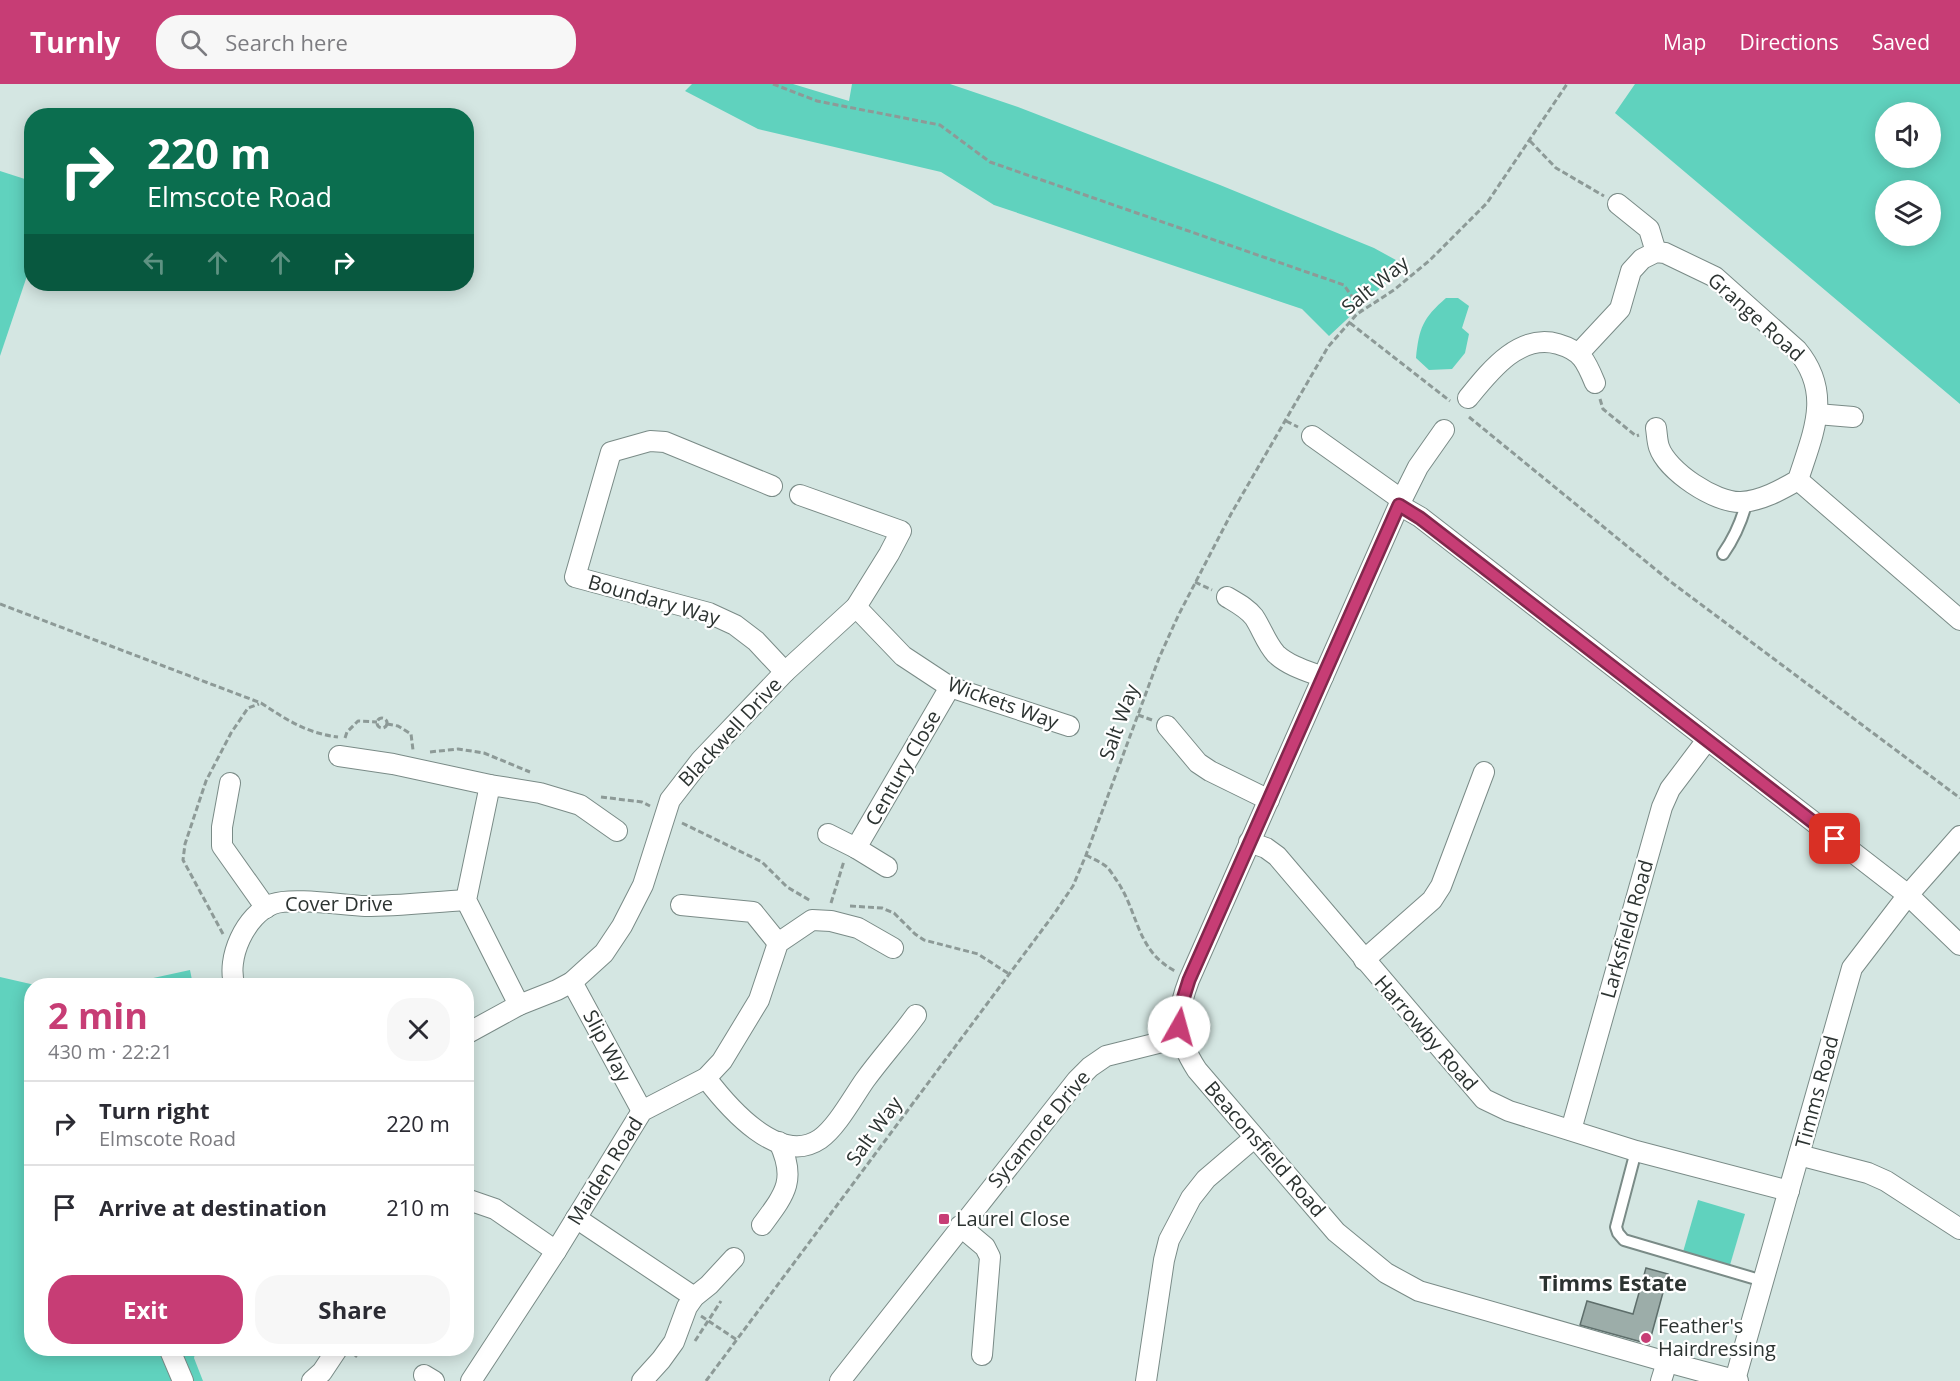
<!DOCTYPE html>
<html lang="en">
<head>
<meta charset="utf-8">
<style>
	:root { --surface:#fff; --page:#f7f7f7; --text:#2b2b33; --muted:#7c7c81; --line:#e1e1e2; --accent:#c73d75 }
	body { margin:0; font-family:"Open Sans",sans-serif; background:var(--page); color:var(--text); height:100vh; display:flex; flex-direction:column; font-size:22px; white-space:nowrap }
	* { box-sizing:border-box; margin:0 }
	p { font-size:20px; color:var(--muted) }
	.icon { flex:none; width:33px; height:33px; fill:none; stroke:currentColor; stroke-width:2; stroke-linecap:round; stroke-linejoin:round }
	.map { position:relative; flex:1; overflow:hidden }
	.side { position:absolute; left:24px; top:894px; width:450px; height:378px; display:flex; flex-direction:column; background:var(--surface); border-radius:24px; box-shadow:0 3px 15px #0003 }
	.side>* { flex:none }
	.guide { position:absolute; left:24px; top:24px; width:450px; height:183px; border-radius:24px; box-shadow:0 3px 15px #0003; background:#0b6e4f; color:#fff; overflow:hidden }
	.tools { position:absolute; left:1875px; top:18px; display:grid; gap:12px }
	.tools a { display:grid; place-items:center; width:66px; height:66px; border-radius:50%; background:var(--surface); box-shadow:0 3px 15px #0003; font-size:30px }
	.pin { position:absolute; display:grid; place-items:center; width:51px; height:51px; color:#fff; margin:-26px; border-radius:12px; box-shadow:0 3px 9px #0006 }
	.me { position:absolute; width:66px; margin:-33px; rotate:7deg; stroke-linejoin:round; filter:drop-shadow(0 0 4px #0008) }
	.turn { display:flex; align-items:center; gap:21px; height:126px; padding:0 24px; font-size:27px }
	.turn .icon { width:78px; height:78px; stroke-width:2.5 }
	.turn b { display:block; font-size:42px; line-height:51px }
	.lanes { display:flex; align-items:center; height:57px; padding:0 24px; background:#0003; justify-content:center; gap:30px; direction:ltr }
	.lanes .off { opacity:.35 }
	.round { display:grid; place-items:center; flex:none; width:63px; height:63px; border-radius:24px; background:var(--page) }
	.summary { display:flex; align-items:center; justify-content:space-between; height:102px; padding:0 24px }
	h1 { font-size:36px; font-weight:700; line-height:45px; color:var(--accent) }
	.primary-button { display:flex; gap:12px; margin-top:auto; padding:12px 24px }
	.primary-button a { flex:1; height:69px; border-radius:24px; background:var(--accent); color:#fff; font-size:24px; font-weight:700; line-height:69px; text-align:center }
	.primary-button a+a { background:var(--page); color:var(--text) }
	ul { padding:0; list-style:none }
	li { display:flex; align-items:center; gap:18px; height:84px; padding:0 24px; border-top:2px solid var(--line) }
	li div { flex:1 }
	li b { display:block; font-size:22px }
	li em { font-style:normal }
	header { display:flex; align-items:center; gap:36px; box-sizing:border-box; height:84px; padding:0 30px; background:var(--accent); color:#fff }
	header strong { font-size:28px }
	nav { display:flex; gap:33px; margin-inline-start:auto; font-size:21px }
	.search { width:420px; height:54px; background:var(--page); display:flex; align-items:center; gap:15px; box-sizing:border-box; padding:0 21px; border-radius:24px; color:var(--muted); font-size:22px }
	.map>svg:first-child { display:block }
</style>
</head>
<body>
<header>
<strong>Turnly</strong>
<div class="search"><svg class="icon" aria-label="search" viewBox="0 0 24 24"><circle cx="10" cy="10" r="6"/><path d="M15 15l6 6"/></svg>Search here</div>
<nav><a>Map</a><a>Directions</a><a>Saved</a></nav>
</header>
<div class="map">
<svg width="1960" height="1297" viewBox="0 0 1960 1297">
	<rect width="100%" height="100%" fill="#d4e6e2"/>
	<g fill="#60d2be" fill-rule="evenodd">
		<path d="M692,0H793L849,17L852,0H950L1018,23L1220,101L1374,164L1405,181L1329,252L1302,225L994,121L941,88L758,45L685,7Z"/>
		<path d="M1635,0H1960V320L1615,29ZM1886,28H1930V74H1886ZM1930,106V152H1886V106Z"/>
		<path d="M0,87L31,97V180L0,272Z"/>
		<path d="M1446,214H1458L1469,222L1462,244L1469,250L1465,269L1452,285L1429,286L1416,274C1419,244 1423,234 1446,214Z"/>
		<path d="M190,886L193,901H145L144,896Z"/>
		<path d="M0,893L35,901L32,902V1264L196,1265L194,1274L203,1297H0Z"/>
		<path d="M1698,1116L1745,1130L1730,1181L1683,1168Z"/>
	</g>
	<path fill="#9cada9" stroke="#5e6e6b" stroke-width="1.5" d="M1646,1184L1668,1190L1649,1260L1580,1241L1587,1217L1633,1230Z"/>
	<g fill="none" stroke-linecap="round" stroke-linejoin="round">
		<defs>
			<g id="service">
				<path d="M1723,470C1735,453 1742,436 1747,417"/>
				<path d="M1636,1067L1616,1143L1618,1149L1624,1156L1763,1197"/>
			</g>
			<g id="minor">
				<path d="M1618,120L1649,145L1656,168"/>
				<path d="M1579,269L1620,225L1631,187L1642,175L1656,168L1665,169L1715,193L1797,266C1833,309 1813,349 1798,396C1781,406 1761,417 1741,418C1715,419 1667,387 1659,363C1657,357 1657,350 1656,344"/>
				<path d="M1468,314C1490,287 1519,249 1558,260C1582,267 1586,277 1595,299"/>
				<path d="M1817,330L1853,333"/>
				<path d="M1444,346L1418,383L1399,421L1189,896C1175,933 1175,952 1197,986L1336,1148L1386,1189L1419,1207L1667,1278L1738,1297"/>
				<path d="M1312,352L1402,416"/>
				<path d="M1798,396L1960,536"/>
				<path d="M772,402L665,358L650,357L611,368L575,493L709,529L735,541L756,557L785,588"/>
				<path d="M1399,421L1420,433L1908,811L1960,861"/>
				<path d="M1227,513C1237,519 1247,524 1254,533C1262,545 1266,559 1276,570C1289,582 1307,587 1323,593"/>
				<path d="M856,523L903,572L950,603L1069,642"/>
				<path d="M1167,642L1198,679L1210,687L1269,716"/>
				<path d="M339,672L393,680L490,701"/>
				<path d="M230,699L222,743V762L266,824"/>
				<path d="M828,750L856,764L887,783"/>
				<path d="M1249,758L1266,764L1277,772L1484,1015L1509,1027L1636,1067L1789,1107"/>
				<path d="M856,764L950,603"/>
				<path d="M681,821L753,828L778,859"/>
				<path d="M1364,876L1432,816L1441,802L1484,688"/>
				<path d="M572,898L642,1027"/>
				<path d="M235,902C225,875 246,830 273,820C292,813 342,821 365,822C398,822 432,818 466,816"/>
				<path d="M519,921L466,816L490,701L540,709L580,721L617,747"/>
				<path d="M466,950L519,921L557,906L572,898L604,869L622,842L643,801L670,716L701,676L785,588L856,523L889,470L901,447L800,411"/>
				<path d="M706,994C728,1023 779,1083 820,1055C837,1043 853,1013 865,996C881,974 900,953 916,931"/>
				<path d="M1571,1046L1662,723L1670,705L1707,656"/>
				<path d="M1799,1071L1868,1089L1886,1097L1960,1145"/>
				<path d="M466,1115L495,1125L556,1167"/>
				<path d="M576,1134L694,1213"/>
				<path d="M762,1141C785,1110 797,1096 779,1058"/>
				<path d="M960,1142L985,1163L990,1173L982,1271"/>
				<path d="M169,1264L183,1297"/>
				<path d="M424,1291L434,1297"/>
				<path d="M1735,1296L1852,884L1908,811L1960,752"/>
				<path d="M312,1297L322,1288L338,1264"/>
				<path d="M471,1297L556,1167L642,1027L706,994L722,977L759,916L778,859L812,836L831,837L858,844L893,864"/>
				<path d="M642,1297L661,1276L674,1258L687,1223L694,1213L709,1201L734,1174"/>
				<path d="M840,1297L1077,996L1090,983L1106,972L1182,953"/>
				<path d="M1146,1297L1164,1176L1169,1156L1191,1114L1206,1095L1254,1054"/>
				<path d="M1661,1297L1667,1278"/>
			</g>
		</defs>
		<use href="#service" stroke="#7a8b87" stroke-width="14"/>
		<use href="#minor" stroke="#7a8b87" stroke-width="22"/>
		<g stroke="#8d9a97" stroke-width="3" stroke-dasharray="6 3" stroke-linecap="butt">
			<path d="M773,0L817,17L940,41L990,78L1344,201L1362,227"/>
			<path d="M1530,57L1556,84L1604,112"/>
			<path d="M1350,239L1450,317"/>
			<path d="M1600,315L1603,325L1636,352L1639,351"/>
			<path d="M1469,333L1671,498L1960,714"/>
			<path d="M1286,337L1298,343"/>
			<path d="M1195,498L1212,506"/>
			<path d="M0,520L261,619C287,636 306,649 338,653"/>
			<path d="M1138,631L1152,636"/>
			<circle cx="382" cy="639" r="5"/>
			<path d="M387,640L398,642L411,650L413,666"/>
			<path d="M345,654L347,648L358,637L377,638"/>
			<path d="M430,668L458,665L484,669L530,688"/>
			<path d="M601,713L642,718L650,722"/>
			<path d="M682,739L762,778L787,803L811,817"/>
			<path d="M1086,771C1093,775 1101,778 1107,783C1110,786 1113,791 1115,794C1139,827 1135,866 1175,887"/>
			<path d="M831,819L844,777"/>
			<path d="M850,822L882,824L894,829L915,850L924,856L978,870L1009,890"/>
			<path d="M223,850L183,776L185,760L206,697L231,649L248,624L259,620"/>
			<path d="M701,1232L737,1256"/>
			<path d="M695,1257L721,1217"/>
			<path d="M355,1273L362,1264"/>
			<path d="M706,1297L1054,830L1073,802L1086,771L1159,574L1178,532L1231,430L1328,263L1357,230L1394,206L1430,176L1487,119L1567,0"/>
		</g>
		<use href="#service" stroke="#fff" stroke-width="10"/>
		<use href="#minor" stroke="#fff" stroke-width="20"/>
	</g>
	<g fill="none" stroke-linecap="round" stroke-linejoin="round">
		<defs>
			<path id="route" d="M1179,943V928L1189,896L1399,421L1420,434L1835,755"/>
		</defs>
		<use href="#route" stroke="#81284c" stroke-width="15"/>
		<use href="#route" stroke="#c73d75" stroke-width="10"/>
	</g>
	<g fill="#c73d75" stroke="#fff" stroke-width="2">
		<rect x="938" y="1129" width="12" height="12" rx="3"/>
		<circle cx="1646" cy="1254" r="6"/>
	</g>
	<g text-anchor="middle" stroke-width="4.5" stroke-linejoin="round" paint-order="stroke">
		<g font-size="20" fill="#2c3331" stroke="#fff">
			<text transform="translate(1375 201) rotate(-39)" y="7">Salt Way</text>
			<text transform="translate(1756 233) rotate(42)" y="7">Grange Road</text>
			<text transform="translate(654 516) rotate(16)" y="7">Boundary Way</text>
			<text transform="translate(1003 619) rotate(20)" y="7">Wickets Way</text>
			<text transform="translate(1119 638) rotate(-70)" y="7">Salt Way</text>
			<text transform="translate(730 648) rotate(-47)" y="7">Blackwell Drive</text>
			<text transform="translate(903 684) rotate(-60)" y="7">Century Close</text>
			<text x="339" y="827">Cover Drive</text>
			<text transform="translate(1627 845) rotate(-74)" y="7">Larksfield Road</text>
			<text transform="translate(1426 949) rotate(49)" y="7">Harrowby Road</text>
			<text transform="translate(607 962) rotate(62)" y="7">Slip Way</text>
			<text transform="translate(1817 1008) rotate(-75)" y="7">Timms Road</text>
			<text transform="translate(1039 1045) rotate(-50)" y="7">Sycamore Drive</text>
			<text transform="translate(874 1047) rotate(-54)" y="7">Salt Way</text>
			<text transform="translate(1265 1065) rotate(49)" y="7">Beaconsfield Road</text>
			<text transform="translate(605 1087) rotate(-58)" y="7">Maiden Road</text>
		</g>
		<g font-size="20" fill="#2c3331" stroke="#fff" text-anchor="start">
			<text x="956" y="1142">Laurel Close</text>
			<text x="1658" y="1249">Feather's<tspan x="1658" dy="23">Hairdressing</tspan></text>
		</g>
		<g font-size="22" font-weight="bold" fill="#2c3331" stroke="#fff">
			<text x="1613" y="1207">Timms Estate</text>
		</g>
	</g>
</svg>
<div class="tools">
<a><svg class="icon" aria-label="sound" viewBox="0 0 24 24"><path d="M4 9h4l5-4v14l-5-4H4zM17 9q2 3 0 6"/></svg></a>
<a><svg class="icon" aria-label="layers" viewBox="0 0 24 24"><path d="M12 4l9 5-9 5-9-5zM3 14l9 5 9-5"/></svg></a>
</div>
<div class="pin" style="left:1835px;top:755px;background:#d93025"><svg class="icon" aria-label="arrive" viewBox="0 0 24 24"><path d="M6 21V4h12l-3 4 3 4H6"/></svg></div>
<svg class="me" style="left:1179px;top:943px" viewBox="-20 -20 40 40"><circle r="19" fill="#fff"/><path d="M0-13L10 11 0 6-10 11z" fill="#c73d75"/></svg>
<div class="guide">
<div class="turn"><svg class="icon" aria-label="right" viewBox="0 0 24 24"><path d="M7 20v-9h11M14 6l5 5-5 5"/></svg><div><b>220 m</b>Elmscote Road</div></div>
<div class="lanes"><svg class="icon off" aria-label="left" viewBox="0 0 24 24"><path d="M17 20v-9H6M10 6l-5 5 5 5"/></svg><svg class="icon off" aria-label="ahead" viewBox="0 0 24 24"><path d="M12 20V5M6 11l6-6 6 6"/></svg><svg class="icon off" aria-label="ahead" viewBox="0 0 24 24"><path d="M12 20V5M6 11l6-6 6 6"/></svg><svg class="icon" aria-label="right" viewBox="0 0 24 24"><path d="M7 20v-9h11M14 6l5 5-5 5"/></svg></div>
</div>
<section class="side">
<div class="summary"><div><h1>2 min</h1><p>430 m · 22:21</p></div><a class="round"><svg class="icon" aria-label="close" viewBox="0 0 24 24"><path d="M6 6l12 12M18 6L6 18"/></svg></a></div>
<ul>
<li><svg class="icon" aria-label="right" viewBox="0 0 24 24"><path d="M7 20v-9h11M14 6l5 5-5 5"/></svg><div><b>Turn right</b><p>Elmscote Road</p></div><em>220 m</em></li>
<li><svg class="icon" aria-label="arrive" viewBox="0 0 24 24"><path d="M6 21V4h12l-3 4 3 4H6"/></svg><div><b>Arrive at destination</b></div><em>210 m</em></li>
</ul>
<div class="primary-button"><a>Exit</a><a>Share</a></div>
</section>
</div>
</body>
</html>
